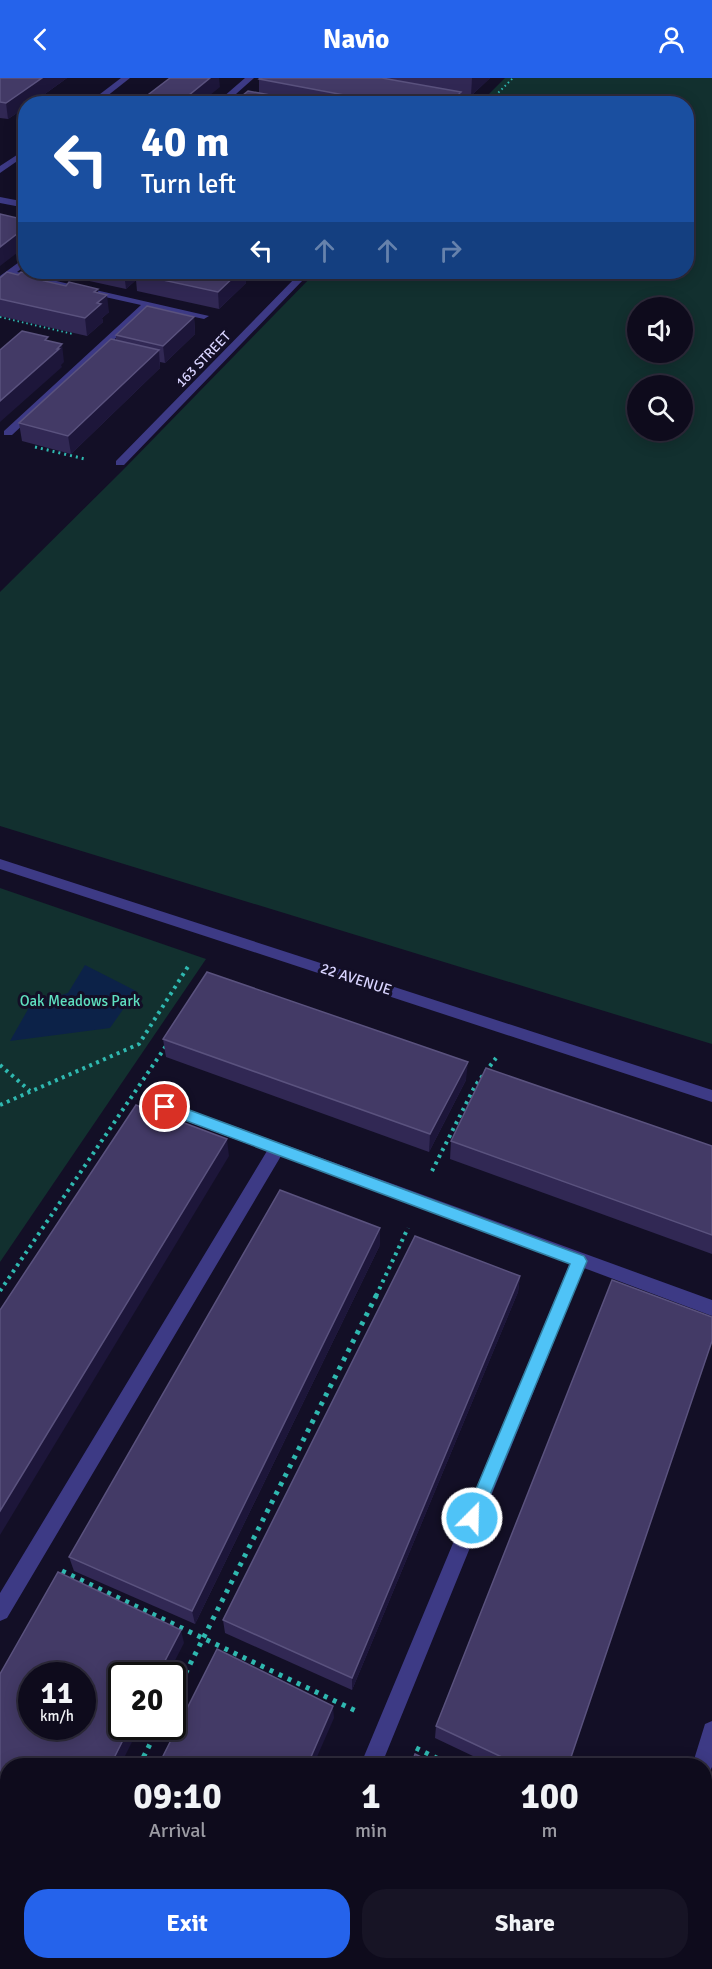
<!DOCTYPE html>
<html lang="en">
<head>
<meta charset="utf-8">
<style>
	:root { --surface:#0e0b1c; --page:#171425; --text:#f1f3f6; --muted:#9b9ba3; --line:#2e2b3b; --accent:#2563eb }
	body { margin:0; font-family:Signika,sans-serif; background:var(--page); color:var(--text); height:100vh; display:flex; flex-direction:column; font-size:22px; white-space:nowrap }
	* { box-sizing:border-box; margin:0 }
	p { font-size:20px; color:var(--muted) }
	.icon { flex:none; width:33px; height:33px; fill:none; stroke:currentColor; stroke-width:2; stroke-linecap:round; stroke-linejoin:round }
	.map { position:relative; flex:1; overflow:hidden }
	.details { position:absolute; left:0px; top:1680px; width:712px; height:212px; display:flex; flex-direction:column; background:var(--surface); border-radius:24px 24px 0 0; box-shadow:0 3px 15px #0003,0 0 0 2px var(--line) }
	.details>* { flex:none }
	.hud { position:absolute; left:18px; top:18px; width:676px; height:183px; border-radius:24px; box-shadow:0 3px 15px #0003,0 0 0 2px var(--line); background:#1a4fa0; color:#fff; overflow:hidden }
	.tools { position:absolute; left:627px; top:219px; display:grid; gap:12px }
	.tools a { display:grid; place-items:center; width:66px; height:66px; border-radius:50%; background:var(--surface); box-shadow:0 3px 15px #0003,0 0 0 2px var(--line); font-size:30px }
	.speed { position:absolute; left:18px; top:1584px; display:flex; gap:12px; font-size:30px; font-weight:700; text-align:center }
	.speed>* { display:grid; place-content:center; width:78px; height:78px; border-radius:50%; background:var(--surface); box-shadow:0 3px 15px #0003,0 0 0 2px var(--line); line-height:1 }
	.speed small { font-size:15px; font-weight:400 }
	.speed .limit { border:3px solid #111; border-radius:9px; background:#fff; color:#111 }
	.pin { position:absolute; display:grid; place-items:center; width:51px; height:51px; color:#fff; margin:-26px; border:3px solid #fff; border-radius:50%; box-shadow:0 2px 6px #0007 }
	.me { position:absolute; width:66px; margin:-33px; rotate:23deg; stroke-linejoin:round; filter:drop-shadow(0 0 4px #0008) }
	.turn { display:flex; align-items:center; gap:21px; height:126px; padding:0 24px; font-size:27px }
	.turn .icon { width:78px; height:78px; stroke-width:2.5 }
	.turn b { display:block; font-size:42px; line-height:51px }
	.lanes { display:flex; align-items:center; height:57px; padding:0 24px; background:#0003; justify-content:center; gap:30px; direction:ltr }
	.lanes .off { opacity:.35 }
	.eta { display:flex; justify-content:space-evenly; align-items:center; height:102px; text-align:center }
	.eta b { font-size:36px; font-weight:700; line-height:42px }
	.action { display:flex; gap:12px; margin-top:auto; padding:12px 24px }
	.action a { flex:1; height:69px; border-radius:24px; background:var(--accent); color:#fff; font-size:24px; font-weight:700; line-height:69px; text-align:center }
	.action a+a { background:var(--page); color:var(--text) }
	header { display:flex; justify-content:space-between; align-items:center; height:78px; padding:0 24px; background:var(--accent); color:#fff; font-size:27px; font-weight:700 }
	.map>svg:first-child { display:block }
</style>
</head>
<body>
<header><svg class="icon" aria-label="back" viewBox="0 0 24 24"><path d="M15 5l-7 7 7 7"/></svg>Navio<svg class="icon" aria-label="person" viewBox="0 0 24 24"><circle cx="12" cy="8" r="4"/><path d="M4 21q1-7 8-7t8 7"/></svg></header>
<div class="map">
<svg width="712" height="1891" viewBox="0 0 712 1891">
	<rect width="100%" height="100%" fill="#130f26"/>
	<g fill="#12302f" fill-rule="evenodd">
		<path d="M505,0H712V966L0,748V514L122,393L316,194H687V26L480,25ZM638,230H682V274H638ZM638,308H682V352H638Z"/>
		<path d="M0,810L206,881L0,1184Z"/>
	</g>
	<path fill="#0c2248" d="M85,887L136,913L110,950L10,963L31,926L68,915Z"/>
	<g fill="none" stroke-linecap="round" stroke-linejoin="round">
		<g stroke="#2fb8b0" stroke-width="2" stroke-dasharray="1.5 3" stroke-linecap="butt">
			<path d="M492,21L513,0"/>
			<path d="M0,239L73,256"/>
		</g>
		<path stroke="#2fb8b0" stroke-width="3" stroke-dasharray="2 4" stroke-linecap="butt" d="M35,369L85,381"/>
		<g stroke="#2fb8b0" stroke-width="4" stroke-dasharray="3 4.5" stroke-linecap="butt">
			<path d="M0,987L30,1013"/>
			<path d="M0,1027L139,966L189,887"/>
			<path d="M432,1093L475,1008L496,980"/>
			<path d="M0,1213L166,968"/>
			<path d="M376,1218L408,1150"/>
		</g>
		<g stroke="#2fb8b0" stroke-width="5" stroke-dasharray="4 6" stroke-linecap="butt">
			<path d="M62,1493L356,1633"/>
			<path d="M172,1622L377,1216"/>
			<path d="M416,1670L453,1688"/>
			<path d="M139,1688L159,1648"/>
			<path d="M36,1891L40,1884"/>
		</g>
		<g fill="#3d3a85" fill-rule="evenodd">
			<path d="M245,0H254L236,16L277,26H259L231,20L224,26H215Z"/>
			<path d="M437,15L465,20L469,22L465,24L440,19H437Z"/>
			<path d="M26,179V187L17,194L209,238L204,241L149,229L12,357H4V353L141,227L11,198L0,205V198Z"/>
			<path d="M165,1023L712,1222V1238L584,1190L381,1688H360L570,1185L281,1078L7,1540L0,1543V1515L267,1073L159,1033L157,1029L159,1025Z"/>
			<path d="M275,1884H297L294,1891H272Z"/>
		</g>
		<g fill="#3d3a85" fill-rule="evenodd">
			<path d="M121,0H130L97,26H87Z"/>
			<path d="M26,71V77L0,95V88Z"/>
			<path d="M0,119L26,124V130L0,125Z"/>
			<path d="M298,194H307L303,202L124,387H116V383L296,199Z"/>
			<path d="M0,781L712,1012V1024L0,791Z"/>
			<path d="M712,1643V1689L709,1695L705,1697V1688H692L705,1646Z"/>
			<path d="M633,1884H655L653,1891H631Z"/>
		</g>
	</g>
	<g fill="#312854">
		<path d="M0,0H67L31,26H26V29L8,41L0,40Z"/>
		<path d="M260,0H490L471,18L461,16L460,26H232L259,15V1Z"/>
		<path d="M48,194H245L246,205L219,231L137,213L136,202L126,211Z"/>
		<path d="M18,197L48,200V204L98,215L109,234L102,240L103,244L87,258L0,238V200Z"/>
		<path d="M194,239L195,256L165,285L160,284V290L71,376L22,363L19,345L116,262V257Z"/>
		<path d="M163,961L466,1002L429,1074L166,979Z"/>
		<path d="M451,1063L712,1068V1176L450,1081Z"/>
		<path d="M380,1167L195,1546L74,1493L69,1479Z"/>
		<path d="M520,1198L518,1214L352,1612L225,1555L223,1542Z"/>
		<path d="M436,1648L568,1688H494L435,1660Z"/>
	</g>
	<g fill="#1d163a">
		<path d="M42,0H67L31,26H26V29L8,41L6,25Z"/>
		<path d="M210,0H219L220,9L199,26H178Z"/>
		<path d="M472,0H490L471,18Z"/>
		<path d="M461,14L460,26H449Z"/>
		<path d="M26,149V168L0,188V169Z"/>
		<path d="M124,194H146L135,196L136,202L126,211Z"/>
		<path d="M239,194H245L246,205L219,231L218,214Z"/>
		<path d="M98,211L99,224L107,217L109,234L102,240L103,244L87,258L85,240L94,214Z"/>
		<path d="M194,239L195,256L165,285L163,268Z"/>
		<path d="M62,266L64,284L61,287L62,289L0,344V323Z"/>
		<path d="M159,272L160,290L71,376L68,358Z"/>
		<path d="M468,984L466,1002L429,1074L430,1056Z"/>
		<path d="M227,1061L229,1078L0,1457V1433Z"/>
		<path d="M380,1150V1167L195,1546L192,1533Z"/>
		<path d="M520,1198L518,1214L352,1612V1600Z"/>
		<path d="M181,1552L184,1565L167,1598H157Z"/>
		<path d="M333,1628L334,1640L313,1688H307Z"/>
		<path d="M130,1648H140L120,1688H110Z"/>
		<path d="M8,1884H19L15,1891H4Z"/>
		<path d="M222,1884H228L225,1891H219Z"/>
	</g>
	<g fill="#433a66" stroke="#5a527e" stroke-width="1.5" fill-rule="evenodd">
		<path d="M0,0H42L6,25L0,24Z"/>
		<path d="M170,0H210L178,26H136Z"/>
		<path d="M260,0H382L461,14L449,26H392L259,1Z"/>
		<path d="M248,13L319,26H232Z"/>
		<path d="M0,136L26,142V149L0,169Z"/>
		<path d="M7,194L18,197L21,194L48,200L44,203L66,208L69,204L98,211L94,214L107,217L97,225L101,226L85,240L0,221V200Z"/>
		<path d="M138,194H239L218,214L135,196Z"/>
		<path d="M147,228L194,239L163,268L116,257Z"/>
		<path d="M22,253L48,259L45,262L62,266L57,271H59L0,323V272Z"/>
		<path d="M111,261L159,272L68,358L19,345Z"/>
		<path d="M207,894L468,984L430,1056L163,961Z"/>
		<path d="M486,990L712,1068V1157L451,1063Z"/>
		<path d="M136,1027L227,1061L0,1433V1232Z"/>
		<path d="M280,1112L380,1150L192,1533L69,1479Z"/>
		<path d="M415,1158L520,1198L352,1600L223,1542Z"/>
		<path d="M612,1202L712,1239V1263L568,1688H521L436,1648Z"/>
		<path d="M58,1494L181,1552L157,1598H122V1648H130L110,1688H8V1884L4,1891H0V1596ZM32,1598H82V1648H32Z"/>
		<path d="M217,1571L333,1628L307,1688H158Z"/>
		<path d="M415,1676L439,1688H411Z"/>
		<path d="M59,1884H222L219,1891H56Z"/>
		<path d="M329,1884H500L498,1891H327Z"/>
	</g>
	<path fill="#4fc3f7" stroke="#337fa1" stroke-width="1.5" d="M165,1023L584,1178L587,1183L478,1446L472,1448L466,1446L464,1440L570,1186L160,1033L158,1029L160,1025Z"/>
	<g text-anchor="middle" stroke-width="6" stroke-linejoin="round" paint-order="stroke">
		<g font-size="14" fill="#d9d4ff" stroke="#130f26">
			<text transform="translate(203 281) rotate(-46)" y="5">163 STREET</text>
		</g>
		<g font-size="15" fill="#d9d4ff" stroke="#130f26">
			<text transform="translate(356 901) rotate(18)" y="5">22 AVENUE</text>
		</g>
		<g font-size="15" fill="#5fe0c0" stroke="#130f26">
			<text x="80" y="928">Oak Meadows Park</text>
		</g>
	</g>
</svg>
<div class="tools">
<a><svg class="icon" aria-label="sound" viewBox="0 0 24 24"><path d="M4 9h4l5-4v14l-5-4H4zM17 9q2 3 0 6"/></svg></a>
<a><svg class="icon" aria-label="search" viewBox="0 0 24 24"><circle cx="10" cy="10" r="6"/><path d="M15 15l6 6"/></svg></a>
</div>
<div class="speed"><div>11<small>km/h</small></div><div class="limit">20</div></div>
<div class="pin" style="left:165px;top:1029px;background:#d93025"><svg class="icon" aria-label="arrive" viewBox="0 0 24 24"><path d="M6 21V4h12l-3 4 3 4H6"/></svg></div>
<svg class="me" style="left:472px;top:1440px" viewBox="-20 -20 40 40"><circle r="17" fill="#4fc3f7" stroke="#fff" stroke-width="3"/><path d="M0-11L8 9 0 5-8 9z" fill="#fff"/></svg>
<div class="hud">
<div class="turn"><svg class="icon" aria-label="left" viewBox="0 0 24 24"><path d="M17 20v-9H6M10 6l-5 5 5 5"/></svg><div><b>40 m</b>Turn left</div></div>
<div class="lanes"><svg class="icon" aria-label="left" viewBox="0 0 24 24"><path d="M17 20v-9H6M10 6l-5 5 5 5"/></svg><svg class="icon off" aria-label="ahead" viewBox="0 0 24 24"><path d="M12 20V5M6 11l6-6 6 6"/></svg><svg class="icon off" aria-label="ahead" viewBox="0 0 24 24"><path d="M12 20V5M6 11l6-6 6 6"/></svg><svg class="icon off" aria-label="right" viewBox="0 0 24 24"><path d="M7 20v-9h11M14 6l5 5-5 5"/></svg></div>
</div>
<section class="details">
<div class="eta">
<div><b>09:10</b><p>Arrival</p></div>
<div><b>1</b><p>min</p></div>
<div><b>100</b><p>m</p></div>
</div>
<div class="action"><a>Exit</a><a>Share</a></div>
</section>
</div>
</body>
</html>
